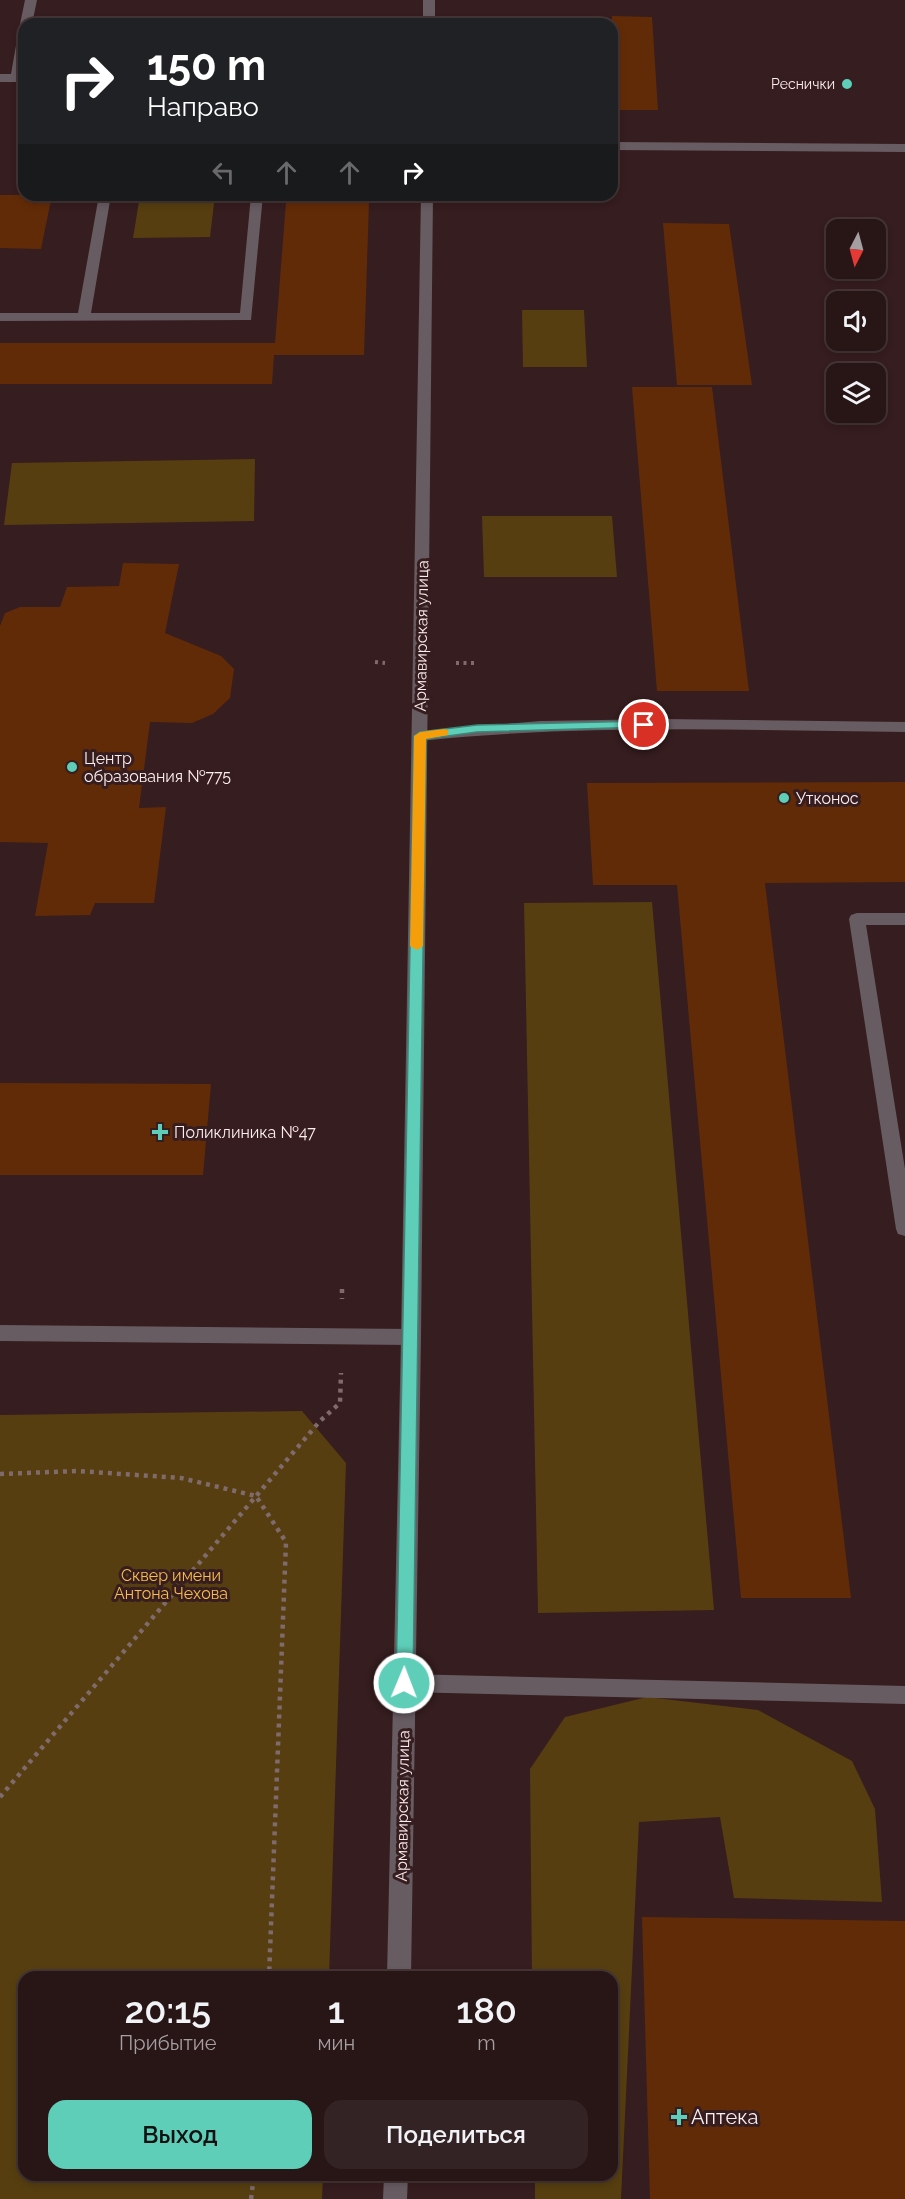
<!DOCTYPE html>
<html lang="ru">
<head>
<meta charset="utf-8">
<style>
	:root { --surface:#281617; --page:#342324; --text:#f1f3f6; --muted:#a59fa1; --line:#443536; --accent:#5eceb8 }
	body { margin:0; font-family:Raleway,sans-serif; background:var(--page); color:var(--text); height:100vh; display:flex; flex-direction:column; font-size:22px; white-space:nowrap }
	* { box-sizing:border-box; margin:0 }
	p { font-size:20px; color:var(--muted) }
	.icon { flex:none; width:33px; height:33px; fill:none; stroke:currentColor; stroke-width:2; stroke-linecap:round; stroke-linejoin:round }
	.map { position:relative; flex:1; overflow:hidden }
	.panel { position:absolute; left:18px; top:1971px; width:600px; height:210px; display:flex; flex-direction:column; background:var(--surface); border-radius:18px; box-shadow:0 3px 9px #0003,0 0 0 2px var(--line) }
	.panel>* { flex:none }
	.guide { position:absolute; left:18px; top:18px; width:600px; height:183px; border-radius:18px; box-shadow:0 3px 9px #0003,0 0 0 2px var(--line); background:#202124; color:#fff; overflow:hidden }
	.needle { width:39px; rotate:186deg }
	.fabs { position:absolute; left:826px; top:219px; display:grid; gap:12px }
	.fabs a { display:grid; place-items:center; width:60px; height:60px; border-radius:12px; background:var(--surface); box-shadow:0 3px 9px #0003,0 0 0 2px var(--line); font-size:30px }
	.pin { position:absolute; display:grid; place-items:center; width:51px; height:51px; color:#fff; margin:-26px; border:3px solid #fff; border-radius:50%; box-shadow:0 2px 6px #0007 }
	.me { position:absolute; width:66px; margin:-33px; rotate:1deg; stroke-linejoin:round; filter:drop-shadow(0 0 4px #0008) }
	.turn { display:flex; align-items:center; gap:21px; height:126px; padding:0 30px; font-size:27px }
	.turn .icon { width:78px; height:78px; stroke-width:2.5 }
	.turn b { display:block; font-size:42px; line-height:51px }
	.lanes { display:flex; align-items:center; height:57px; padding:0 30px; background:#0003; justify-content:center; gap:30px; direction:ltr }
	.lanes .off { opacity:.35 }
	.eta { display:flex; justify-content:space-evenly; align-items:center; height:102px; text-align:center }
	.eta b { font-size:36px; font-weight:600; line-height:42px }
	.button { display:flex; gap:12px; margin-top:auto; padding:12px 30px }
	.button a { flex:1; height:69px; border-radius:18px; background:var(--accent); color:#111; font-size:24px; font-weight:600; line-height:69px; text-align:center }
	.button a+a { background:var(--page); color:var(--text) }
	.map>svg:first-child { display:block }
</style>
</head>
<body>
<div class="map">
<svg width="905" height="2199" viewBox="0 0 905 2199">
	<rect width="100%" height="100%" fill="#361d1f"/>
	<g fill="#563e10">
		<path d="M140,195H215L210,237L133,238Z"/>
		<path d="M522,310H584L587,367H523Z"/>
		<path d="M255,459L254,521L4,525L12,463Z"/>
		<path d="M482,516H612L617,577H484Z"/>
		<path d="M652,902L714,1610L538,1613L524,903Z"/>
		<path d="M302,1411L346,1463L329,1977H24V2175H323L322,2199H0V1415Z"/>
		<path d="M647,1697L758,1710L852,1761L875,1809L882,1902L734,1898L720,1817L639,1822L621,2199H535V2175H612V1977H532L530,1769L565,1717Z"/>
	</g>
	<g fill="#622b07">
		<path d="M612,16L652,17L658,110H612Z"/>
		<path d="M0,195H52L41,249L0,248Z"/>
		<path d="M286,202H369L364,355H274L272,384H0V343H275Z"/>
		<path d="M663,223L729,224L752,385H677Z"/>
		<path d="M632,387H712L749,691H657Z"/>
		<path d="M123,563L179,564L165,633L221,656L234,669L230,698L213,714L192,723L150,722L139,808L166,807L154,903H95L90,915L35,916L48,843L0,842V626L5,613L20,607H60L67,587L119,586Z"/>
		<path d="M905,782V882L765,883L851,1598H741L677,885H593L587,783Z"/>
		<path d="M0,1083L211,1084L203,1175H0Z"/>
		<path d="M642,1917L905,1921V2199H650Z"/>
	</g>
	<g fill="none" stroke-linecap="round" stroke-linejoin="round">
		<g stroke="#7f6a6c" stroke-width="4" stroke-dasharray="3 4.5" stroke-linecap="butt">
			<path d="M375,662L385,663"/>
			<path d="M456,663H476"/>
		</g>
		<g stroke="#7f6a6c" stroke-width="4.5" stroke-dasharray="4 5" stroke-linecap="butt">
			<path d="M342,1289V1299"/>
			<path d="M0,1474L78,1471L181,1478L256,1496L286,1542L269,1977"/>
			<path d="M0,1797L320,1421L340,1403L341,1373"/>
			<path d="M251,2199L254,2175"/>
		</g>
		<g fill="#675c62" fill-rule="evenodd">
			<path d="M25,0H37L32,24H24V27L20,24Z"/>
			<path d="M24,31L22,78L16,82H0V74H11L18,34Z"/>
			<path d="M612,142L905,144V152L612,150Z"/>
			<path d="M99,195H111L91,313H240L251,195H263L251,320L0,321V313H78Z"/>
			<path d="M662,719L905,722V732C743,730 582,724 420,741L412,736L420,731L540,721Z"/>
			<path d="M857,913H905V925H866L905,1169V1236L898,1234L896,1229L849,919L851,915Z"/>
			<path d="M0,1325L411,1329L418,1332L421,1337L418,1342L411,1345L0,1341Z"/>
			<path d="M404,1674L905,1686V1704L404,1692L396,1690L393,1683L396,1676Z"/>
		</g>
		<g fill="#675c62" fill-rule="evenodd">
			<rect x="423" y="0" width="12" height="24"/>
			<path d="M421,195H433L421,1337L411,1977H387L401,1337Z"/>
			<path d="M384,2175H408L407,2199H383Z"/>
		</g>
	</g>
	<path fill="#5eceb8" stroke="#3d8678" stroke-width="1.5" d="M644,721L649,725L648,727L477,732L426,739L413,1683L410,1688L404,1690L399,1688L396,1683L414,736L420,732L477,725Z"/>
	<path fill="#f59e0b" d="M444,729L448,730V735L426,739L423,946L417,950L410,946L414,736L420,732Z"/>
	<g fill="#5eceb8" stroke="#361d1f" stroke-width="2">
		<circle cx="847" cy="84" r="6"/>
		<circle cx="72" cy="767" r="6"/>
		<circle cx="784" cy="798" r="6"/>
		<path d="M157 1123h6v6h6v6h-6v6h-6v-6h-6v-6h6z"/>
		<path d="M676 2108h6v6h6v6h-6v6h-6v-6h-6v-6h6z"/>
	</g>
	<g text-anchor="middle" stroke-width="6" stroke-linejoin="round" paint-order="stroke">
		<g font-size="14" fill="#fdeeef" stroke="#361d1f" text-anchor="end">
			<text x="835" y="89">Реснички</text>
		</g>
		<g font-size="16" fill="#fdeeef" stroke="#361d1f">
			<text transform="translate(421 636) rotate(-89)" y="6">Армавирская улица</text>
			<text transform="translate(402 1806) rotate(-89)" y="6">Армавирская улица</text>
		</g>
		<g font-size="16" fill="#fdeeef" stroke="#361d1f" text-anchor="start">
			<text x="84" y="764">Центр<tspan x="84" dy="18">образования №775</tspan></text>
			<text x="796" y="804">Утконос</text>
			<text x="174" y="1138">Поликлиника №47</text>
		</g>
		<g font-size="16" fill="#f9be4b" stroke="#361d1f">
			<text x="171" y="1581">Сквер имени<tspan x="171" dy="18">Антона Чехова</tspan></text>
		</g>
		<g font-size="20" fill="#fdeeef" stroke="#361d1f" text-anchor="start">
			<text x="691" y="2124">Аптека</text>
		</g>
	</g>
</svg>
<div class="fabs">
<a><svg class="needle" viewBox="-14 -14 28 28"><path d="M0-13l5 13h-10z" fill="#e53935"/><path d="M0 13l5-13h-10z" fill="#a59fa1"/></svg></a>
<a><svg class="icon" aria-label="sound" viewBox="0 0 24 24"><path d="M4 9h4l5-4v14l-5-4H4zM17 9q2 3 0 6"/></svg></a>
<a><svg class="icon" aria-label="layers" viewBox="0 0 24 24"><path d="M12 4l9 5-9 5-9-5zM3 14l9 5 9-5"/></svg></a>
</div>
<div class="pin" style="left:644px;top:725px;background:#d93025"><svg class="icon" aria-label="arrive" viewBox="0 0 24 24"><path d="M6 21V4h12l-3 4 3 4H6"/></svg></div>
<svg class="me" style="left:404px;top:1683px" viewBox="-20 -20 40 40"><circle r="17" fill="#5eceb8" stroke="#fff" stroke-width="3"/><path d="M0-11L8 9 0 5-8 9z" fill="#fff"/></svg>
<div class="guide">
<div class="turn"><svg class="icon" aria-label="right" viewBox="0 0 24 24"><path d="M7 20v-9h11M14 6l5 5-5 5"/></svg><div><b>150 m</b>Направо</div></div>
<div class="lanes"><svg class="icon off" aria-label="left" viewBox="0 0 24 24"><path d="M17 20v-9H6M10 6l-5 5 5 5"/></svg><svg class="icon off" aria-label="ahead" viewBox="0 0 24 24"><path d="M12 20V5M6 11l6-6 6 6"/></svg><svg class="icon off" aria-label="ahead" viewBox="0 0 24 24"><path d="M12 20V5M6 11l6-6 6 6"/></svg><svg class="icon" aria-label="right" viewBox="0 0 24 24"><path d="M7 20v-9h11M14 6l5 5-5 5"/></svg></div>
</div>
<section class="panel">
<div class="eta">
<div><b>20:15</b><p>Прибытие</p></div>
<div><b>1</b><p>мин</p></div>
<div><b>180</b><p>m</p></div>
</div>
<div class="button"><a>Выход</a><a>Поделиться</a></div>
</section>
</div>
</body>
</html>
